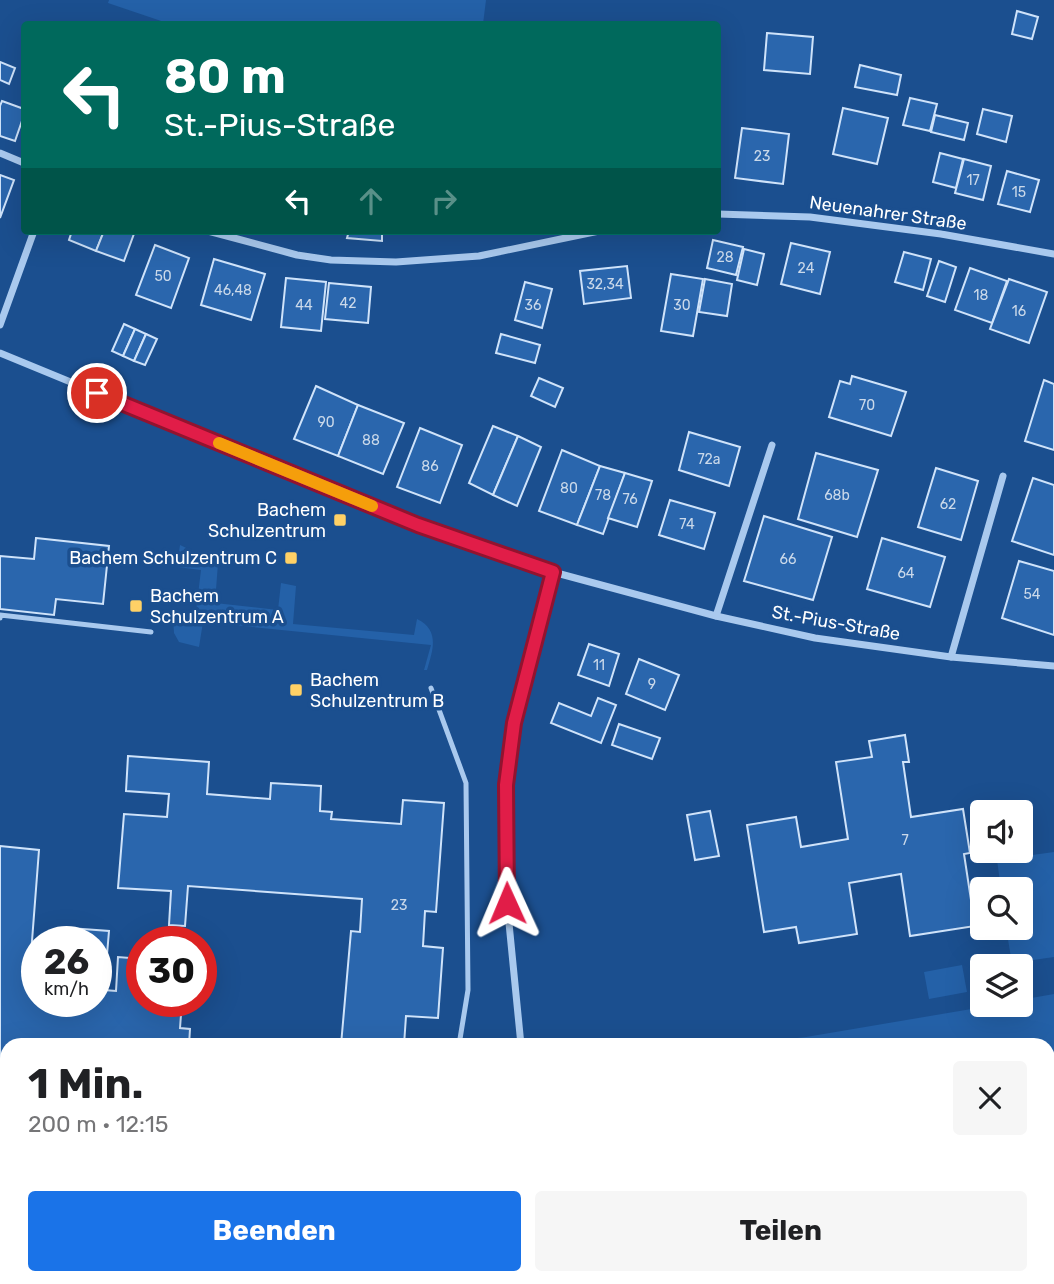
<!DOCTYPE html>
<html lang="de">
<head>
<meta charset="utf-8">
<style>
	:root { --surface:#fff; --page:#f6f6f6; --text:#202124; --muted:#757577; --accent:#1a73e8 }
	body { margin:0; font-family:Rubik,sans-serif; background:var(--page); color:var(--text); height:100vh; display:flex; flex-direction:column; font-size:26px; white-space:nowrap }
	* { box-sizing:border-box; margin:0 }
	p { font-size:23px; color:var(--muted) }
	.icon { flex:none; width:38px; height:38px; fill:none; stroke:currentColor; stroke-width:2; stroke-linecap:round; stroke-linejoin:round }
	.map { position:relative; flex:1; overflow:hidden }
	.panel { position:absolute; left:0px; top:1038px; width:1055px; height:247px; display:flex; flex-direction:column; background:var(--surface); border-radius:21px 21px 0 0; box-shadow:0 7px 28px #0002 }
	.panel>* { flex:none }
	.banner { position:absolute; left:21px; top:21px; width:700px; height:214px; border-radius:7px; box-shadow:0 7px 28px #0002; background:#00695c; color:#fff; overflow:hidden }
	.controls { position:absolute; left:970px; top:800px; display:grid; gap:14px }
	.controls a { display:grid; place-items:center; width:63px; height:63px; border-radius:7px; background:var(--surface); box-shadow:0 7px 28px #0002; font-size:35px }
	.speed { position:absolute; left:21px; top:926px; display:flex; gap:14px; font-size:35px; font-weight:700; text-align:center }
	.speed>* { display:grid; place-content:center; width:91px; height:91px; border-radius:50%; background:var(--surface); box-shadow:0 7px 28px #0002; line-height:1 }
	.speed small { font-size:18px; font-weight:400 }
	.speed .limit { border:10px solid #d22; background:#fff; color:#111 }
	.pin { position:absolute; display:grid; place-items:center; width:60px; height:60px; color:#fff; margin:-30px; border:4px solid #fff; border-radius:50%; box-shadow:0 2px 7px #0007 }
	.me { position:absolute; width:77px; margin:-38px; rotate:359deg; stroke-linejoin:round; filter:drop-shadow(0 0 5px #0008) }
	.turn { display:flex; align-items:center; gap:24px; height:147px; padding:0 28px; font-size:32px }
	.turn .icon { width:91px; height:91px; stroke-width:2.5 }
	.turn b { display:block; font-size:49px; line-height:60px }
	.lanes { display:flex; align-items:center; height:66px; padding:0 28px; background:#0003; justify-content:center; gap:35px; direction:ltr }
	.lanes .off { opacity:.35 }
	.round { display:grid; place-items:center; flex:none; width:74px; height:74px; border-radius:7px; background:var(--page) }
	.headline { display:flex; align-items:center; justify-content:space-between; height:119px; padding:0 28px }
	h1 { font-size:42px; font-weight:700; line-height:52px }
	.cta { display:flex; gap:14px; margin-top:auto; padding:14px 28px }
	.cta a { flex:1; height:80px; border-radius:7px; background:var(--accent); color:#fff; font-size:28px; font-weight:700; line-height:80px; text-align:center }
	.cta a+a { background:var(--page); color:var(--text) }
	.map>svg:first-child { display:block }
</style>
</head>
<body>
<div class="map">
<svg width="1054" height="1284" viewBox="0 0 1054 1284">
	<rect width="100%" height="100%" fill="#1b4f8f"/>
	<g fill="#2461a8">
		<path d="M109,0H486L483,24H170L108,3Z"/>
		<path d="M180,545L218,563L215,603L278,610L281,583L296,586L293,624L414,635L417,619C440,630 433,650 427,670H424L431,645L203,622L199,647L179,642L174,633L173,617L195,620L201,570L177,567Z"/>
		<path d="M1054,852V957L1012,963L1006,928H1020V889H1001L997,860Z"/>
		<path d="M962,965L967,992L929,999L924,972Z"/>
		<path d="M1054,994V1055L1048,1056V1045H735L806,1037L995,1005L1020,1004V1000Z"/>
		<path d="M0,1243L7,1244V1278H428L426,1284H0Z"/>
	</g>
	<path fill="#123a6d" stroke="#9cc4f0" stroke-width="2" d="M0,1154H7V1244L0,1243Z"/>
	<g fill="#2a66ad" stroke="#cfe3fa" stroke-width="2">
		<path d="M1017,11L1038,17L1032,39L1012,34Z"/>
		<path d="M767,33L813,37L810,74L764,70Z"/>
		<path d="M0,62L15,68L9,84L0,80Z"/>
		<path d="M860,65L901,75L897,95L855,87Z"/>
		<path d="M910,98L937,104L930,131L903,125Z"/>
		<path d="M2,101L24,109V115L15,141L0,136V106Z"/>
		<path d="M843,108L888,118L877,164L833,154Z"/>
		<path d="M983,109L1012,116L1006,142L977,134Z"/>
		<path d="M935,115L968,123L964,140L931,132Z"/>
		<path d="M742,128L789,134L783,184L735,178Z"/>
		<path d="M940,153L963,159L956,188L933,182Z"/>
		<path d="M964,159L991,166L983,200L955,193Z"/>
		<path d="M1007,171L1039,180L1030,212L998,204Z"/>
		<path d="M0,175L14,180L0,218Z"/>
		<path d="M72,231H104L96,251L69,240Z"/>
		<path d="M104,231H135L124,261L96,251Z"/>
		<path d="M349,231H382V241L347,238Z"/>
		<path d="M713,240L743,247L736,275L707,268Z"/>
		<path d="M791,243L830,252L820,294L781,284Z"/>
		<path d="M155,245L189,258L171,308L136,295Z"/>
		<path d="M744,249L764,254L757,285L737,280Z"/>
		<path d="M904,252L931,259L923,290L895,282Z"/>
		<path d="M214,259L265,274L251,320L201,305Z"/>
		<path d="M939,261L956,267L945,302L927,296Z"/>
		<path d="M627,266L631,298L584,304L580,271Z"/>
		<path d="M970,268L1007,281L992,323L955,310Z"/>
		<path d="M671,274L703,279L693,336L661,331Z"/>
		<path d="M286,278L326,282L321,331L281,327Z"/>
		<path d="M705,279L732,284L727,316L699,312Z"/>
		<path d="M1009,279L1047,292L1029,343L990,329Z"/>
		<path d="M525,282L552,289L542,328L515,320Z"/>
		<path d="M329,283L371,287L368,323L325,319Z"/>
		<path d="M124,324L135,329L123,356L112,351Z"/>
		<path d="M135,329L146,334L134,361L123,356Z"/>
		<path d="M146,334L157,339L145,365L134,361Z"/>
		<path d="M501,334L540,345L535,363L496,353Z"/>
		<path d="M852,376L906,392L891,436L829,417L840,381L850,384Z"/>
		<path d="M539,378L563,388L555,407L531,396Z"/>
		<path d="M1044,380L1054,384V450L1025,441Z"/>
		<path d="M316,386L358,405L338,456L294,439Z"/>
		<path d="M358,405L404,423L383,474L338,456Z"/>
		<path d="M493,426L518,436L493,495L469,483Z"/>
		<path d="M420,428L462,445L440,503L397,487Z"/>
		<path d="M689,432L740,447L729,486L679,470Z"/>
		<path d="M518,436L541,447L517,506L493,495Z"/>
		<path d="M562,450L600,466L577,525L539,511Z"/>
		<path d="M816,453L878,470L857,537L798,519Z"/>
		<path d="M600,466L625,473L603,534L577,525Z"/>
		<path d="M936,468L978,481L961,540L918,527Z"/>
		<path d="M625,473L652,481L637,527L608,518Z"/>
		<path d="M1033,478L1054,485V555L1012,541Z"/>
		<path d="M670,500L715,513L704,549L659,535Z"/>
		<path d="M764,516L832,537L813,600L744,581Z"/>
		<path d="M36,538L109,546L103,604L56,599L54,615L0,609V556L34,559Z"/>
		<path d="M882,538L945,557L930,607L867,589Z"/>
		<path d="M1019,561L1054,571V635L1002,618Z"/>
		<path d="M589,644L619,654L609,686L578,675Z"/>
		<path d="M639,659L679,675L665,710L626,694Z"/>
		<path d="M598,698L616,705L601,743L551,723L559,703L591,716Z"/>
		<path d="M619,724L660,738L652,759L612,745Z"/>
		<path d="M905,735L909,762H903L911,817L963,809L970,853L964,854L975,926L910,936L901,874L849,883L857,934L799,943L796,927L764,932L747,825L796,817L801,847L848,839L836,762L872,757L869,741Z"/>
		<path d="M128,756L209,762L207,794L270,799L271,783L321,786L320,811L332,812L331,819L401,824L403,800L444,803L436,912L425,911L423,946L443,948L438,1018L406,1016L404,1045H341L351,931L360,932L362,899L188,886L185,926L169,925L171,891L118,888L124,814L167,817L169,794L126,791Z"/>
		<path d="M710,811L719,856L695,860L687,815Z"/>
		<path d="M0,846L39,850L31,954H37V1001H96V942H69L70,928L109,931L104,990L116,991L118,957L142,959V1001H182L180,1028L190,1029L189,1045H7V1079L0,1078Z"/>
		<path d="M1054,1231V1267L1050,1268L1048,1232Z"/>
		<path d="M908,1278H990V1280L958,1284H909Z"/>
	</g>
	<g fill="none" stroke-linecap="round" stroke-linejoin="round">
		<g stroke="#a9c9ee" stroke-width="5">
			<path d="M0,618V615L151,632"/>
			<path d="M431,688L466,783L468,990L459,1045"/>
			<path d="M0,1099H7"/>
		</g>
		<g stroke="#a9c9ee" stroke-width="7">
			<path d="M0,153L24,163"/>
			<path d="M718,214L810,217L941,234L1054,254"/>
			<path d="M208,231L297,255L331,260L396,262L479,256L599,231"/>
			<path d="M0,325L34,231"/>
			<path d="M0,353L418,525L553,572L716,616L815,638L951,657L1054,666"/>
			<path d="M716,616L772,445"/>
			<path d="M951,657L1003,476"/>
			<path d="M521,1045L507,903L506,785L514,723L553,572"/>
			<path d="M1048,1185L1054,1184"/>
			<path d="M547,1278L548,1284"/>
			<path d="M576,1283L594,1278"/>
		</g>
	</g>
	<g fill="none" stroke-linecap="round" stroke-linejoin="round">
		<defs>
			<path id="route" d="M97,393L418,525L553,572L514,723L506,785L507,903"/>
		</defs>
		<use href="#route" stroke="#92132f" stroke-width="18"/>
		<use href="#route" stroke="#e11d48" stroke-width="12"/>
		<path stroke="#f59e0b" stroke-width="12" d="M219,443L372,506"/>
	</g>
	<g fill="#ffd166" stroke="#1b4f8f" stroke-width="2.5">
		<rect x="333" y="513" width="14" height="14" rx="3.5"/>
		<rect x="284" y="551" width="14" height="14" rx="3.5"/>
		<rect x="129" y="599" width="14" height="14" rx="3.5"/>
		<rect x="289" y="683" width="14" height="14" rx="3.5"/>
	</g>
	<g text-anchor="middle" stroke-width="7" stroke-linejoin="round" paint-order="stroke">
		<g font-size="14" fill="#cad9ea">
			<text x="762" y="161">23</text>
			<text x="973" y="185">17</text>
			<text x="1019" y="197">15</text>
			<text x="725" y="262">28</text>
			<text x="806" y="273">24</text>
			<text x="163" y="281">50</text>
			<text x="605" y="289">32,34</text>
			<text x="233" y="295">46,48</text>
			<text x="981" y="300">18</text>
			<text x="348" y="308">42</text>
			<text x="304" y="310">44</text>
			<text x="533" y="310">36</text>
			<text x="682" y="310">30</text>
			<text x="1019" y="316">16</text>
			<text x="867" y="410">70</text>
			<text x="326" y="427">90</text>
			<text x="371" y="445">88</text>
			<text x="709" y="464">72a</text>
			<text x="430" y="471">86</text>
			<text x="569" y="493">80</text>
			<text x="603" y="500">78</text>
			<text x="837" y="500">68b</text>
			<text x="630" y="504">76</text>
			<text x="948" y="509">62</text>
			<text x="687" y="529">74</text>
			<text x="788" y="564">66</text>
			<text x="906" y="578">64</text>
			<text x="1032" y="599">54</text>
			<text x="599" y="670">11</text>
			<text x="652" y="689">9</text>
			<text x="905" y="845">7</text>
			<text x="399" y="910">23</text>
		</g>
		<g font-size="18" fill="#fff" stroke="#1b4f8f">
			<text transform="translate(888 213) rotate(8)" y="6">Neuenahrer Straße</text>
			<text transform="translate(836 623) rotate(10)" y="6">St.-Pius-Straße</text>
		</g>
		<g font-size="18" fill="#fff" stroke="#1b4f8f" text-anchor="end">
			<text x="326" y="516">Bachem<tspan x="326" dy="21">Schulzentrum</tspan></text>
			<text x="277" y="564">Bachem Schulzentrum C</text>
			<text x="150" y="602" text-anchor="start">Bachem<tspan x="150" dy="21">Schulzentrum A</tspan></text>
			<text x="310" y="686" text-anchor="start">Bachem<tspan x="310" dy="21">Schulzentrum B</tspan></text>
		</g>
	</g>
</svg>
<div class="controls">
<a><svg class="icon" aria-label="sound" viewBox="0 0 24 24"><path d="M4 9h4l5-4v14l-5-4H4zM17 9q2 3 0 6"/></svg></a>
<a><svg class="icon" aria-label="search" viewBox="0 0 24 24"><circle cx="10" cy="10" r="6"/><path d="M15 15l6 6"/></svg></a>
<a><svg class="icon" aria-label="layers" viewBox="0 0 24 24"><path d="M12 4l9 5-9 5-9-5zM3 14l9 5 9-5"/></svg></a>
</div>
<div class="speed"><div>26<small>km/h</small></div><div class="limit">30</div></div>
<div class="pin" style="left:97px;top:393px;background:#d93025"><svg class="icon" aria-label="arrive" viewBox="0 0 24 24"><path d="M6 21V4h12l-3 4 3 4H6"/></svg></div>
<svg class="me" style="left:507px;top:903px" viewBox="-20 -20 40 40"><path d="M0-17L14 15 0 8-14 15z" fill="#e11d48" stroke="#fff" stroke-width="4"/></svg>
<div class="banner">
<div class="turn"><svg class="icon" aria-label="left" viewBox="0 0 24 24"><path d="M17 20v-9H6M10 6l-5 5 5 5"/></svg><div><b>80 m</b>St.-Pius-Straße</div></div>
<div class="lanes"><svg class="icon" aria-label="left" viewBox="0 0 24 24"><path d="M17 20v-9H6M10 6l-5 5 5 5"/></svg><svg class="icon off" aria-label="ahead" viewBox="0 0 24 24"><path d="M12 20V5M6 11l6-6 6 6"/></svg><svg class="icon off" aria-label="right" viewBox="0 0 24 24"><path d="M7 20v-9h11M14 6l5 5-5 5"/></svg></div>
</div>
<section class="panel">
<div class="headline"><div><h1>1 Min.</h1><p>200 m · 12:15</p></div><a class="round"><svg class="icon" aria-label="close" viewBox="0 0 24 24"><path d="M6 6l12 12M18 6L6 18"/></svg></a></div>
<div class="cta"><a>Beenden</a><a>Teilen</a></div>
</section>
</div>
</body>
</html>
